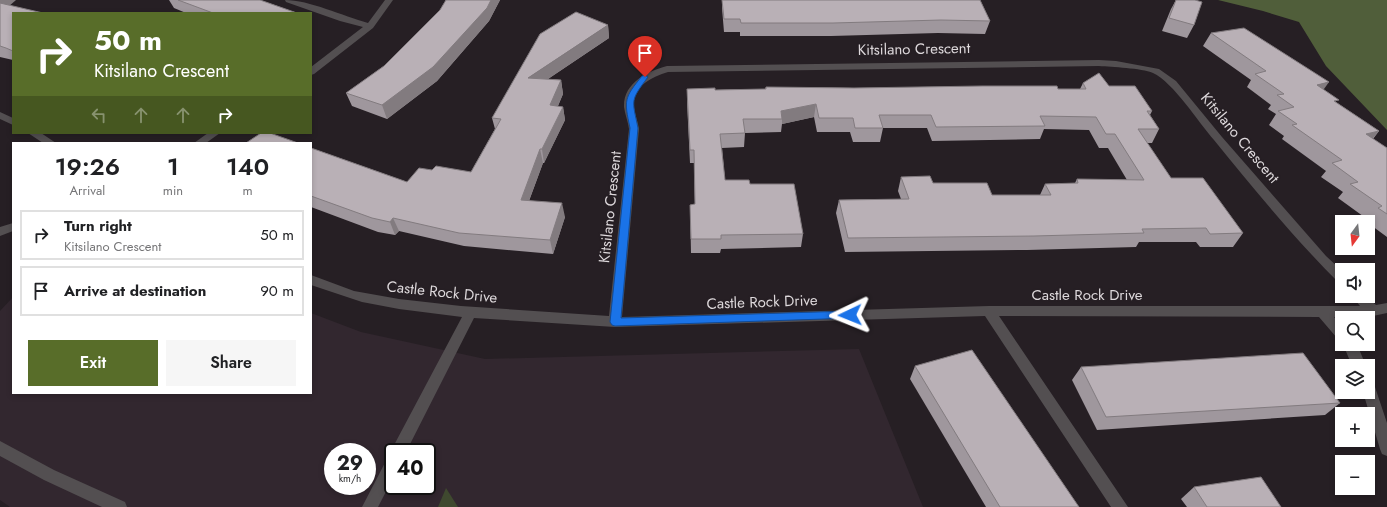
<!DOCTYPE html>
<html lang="en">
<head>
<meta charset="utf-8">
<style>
	:root { --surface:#fff; --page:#f6f6f6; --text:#202124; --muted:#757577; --line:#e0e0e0; --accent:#586d29 }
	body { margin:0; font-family:Jost,sans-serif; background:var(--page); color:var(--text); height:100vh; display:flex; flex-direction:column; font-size:15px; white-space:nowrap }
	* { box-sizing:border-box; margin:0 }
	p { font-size:13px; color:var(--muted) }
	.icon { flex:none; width:22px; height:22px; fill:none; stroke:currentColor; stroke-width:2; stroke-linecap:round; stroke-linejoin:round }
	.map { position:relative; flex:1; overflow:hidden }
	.sheet { position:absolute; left:12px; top:142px; width:300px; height:252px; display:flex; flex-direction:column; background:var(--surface); border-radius:0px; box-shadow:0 2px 6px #0003 }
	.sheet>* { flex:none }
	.banner { position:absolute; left:12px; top:12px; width:300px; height:122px; border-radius:0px; box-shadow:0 2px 6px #0003; background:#586d29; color:#fff; overflow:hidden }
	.needle { width:26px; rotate:195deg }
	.fabs { position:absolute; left:1335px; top:215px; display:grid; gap:8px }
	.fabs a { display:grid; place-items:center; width:40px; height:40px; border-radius:0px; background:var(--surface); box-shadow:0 2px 6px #0003; font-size:20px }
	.speed { position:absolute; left:324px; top:443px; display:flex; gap:8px; font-size:20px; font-weight:700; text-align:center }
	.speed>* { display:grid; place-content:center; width:52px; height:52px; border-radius:50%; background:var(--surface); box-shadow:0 2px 6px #0003; line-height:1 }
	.speed small { font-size:10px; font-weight:400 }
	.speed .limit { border:2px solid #111; border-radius:6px; background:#fff; color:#111 }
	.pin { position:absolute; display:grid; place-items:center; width:34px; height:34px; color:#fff; margin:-41px -17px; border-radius:50% 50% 50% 0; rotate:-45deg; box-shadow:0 0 4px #0007 }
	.pin .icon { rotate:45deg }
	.me { position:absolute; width:44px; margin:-22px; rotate:268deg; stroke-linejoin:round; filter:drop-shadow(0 0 3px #0008) }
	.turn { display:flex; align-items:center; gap:14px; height:84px; padding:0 16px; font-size:18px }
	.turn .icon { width:52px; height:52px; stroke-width:2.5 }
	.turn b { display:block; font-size:28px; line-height:34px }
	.lanes { display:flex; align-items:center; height:38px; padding:0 16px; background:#0003; justify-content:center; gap:20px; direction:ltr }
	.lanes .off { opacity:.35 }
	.eta { display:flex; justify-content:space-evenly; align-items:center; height:68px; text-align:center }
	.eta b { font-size:24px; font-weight:600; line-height:28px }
	.action { display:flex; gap:8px; margin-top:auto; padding:8px 16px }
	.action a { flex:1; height:46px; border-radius:0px; background:var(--accent); color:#fff; font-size:16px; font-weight:600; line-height:46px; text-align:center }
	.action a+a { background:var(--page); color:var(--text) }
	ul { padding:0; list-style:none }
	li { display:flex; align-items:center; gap:12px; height:50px; margin:0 8px 6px; padding:0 8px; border:2px solid var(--line); border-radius:0px }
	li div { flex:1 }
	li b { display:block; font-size:15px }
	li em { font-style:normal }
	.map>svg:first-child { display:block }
</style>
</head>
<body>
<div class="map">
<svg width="1387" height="507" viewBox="0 0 1387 507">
	<rect width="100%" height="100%" fill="#261f24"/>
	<path fill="#32272f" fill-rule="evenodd" d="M13,297V393H311V313L361,332L485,359L859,349L923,507H10L0,500V311ZM333,452H367V486H333ZM393,452H427V486H393Z"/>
	<path fill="#3f492f" d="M446,488L458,507H438Z"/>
	<path fill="#505e3a" d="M1218,0H1387V130L1326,66L1299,22L1263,11Z"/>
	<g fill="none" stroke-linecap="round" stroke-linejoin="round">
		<g fill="#534f51" fill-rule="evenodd">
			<path d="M285,0C309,0 343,16 368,23L385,0H393L373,28L314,74L311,75V67L363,27L340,21L286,2Z"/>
			<path d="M1099,60L1116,61L1159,69L1176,81L1222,137L1326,256L1342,271V284L1338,282C1294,238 1253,188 1214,140C1199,123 1173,82 1153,73C1141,68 1112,67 1099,66L668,72C651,77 632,87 634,107C635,115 638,122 639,129L622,317L989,306H1360L1352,296H1366L1376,305L1387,303V313L1373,316L1334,317L1342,325V339L1337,338L1319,317L999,316L1128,507H1111L985,316L615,327L474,318L406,452H393V478L378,507H362L388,457L392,455L391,452L393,447L462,317L399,309L362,302L311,285V275L354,291L399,299L461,306L609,316L629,129C628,122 625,114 624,107C623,83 648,71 667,66Z"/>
			<path d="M0,112L13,118V125L0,119Z"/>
			<path d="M28,133H41L56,143H43Z"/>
			<path d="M208,133H220L206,143H194Z"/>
			<path d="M13,223V231L0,236V227Z"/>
			<path d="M1343,344H1357L1366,366H1352Z"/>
			<path d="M1368,381L1373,383L1375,387L1387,423V456L1382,454L1380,449L1363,392H1368Z"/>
			<path d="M0,441L54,470L125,502L127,507H102L44,480L0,456Z"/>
		</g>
	</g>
	<g fill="#9f979d">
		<path d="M0,0L10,5L13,13V60L0,57Z"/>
		<path d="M169,0H260L297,13H186L174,8Z"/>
		<path d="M446,0H500L489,21L437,81L387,119L352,106L346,93L384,66L440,10Z"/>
		<path d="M722,0H980L990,21L985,34L938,33L831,36H740V32H724L722,8Z"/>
		<path d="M1176,0H1195L1194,25L1187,38L1162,31L1171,9Z"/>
		<path d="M608,25L609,38L548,79L561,80L563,94L558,106L563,107L565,120L544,163H543L529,201L565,217L553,254L464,246L399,231L395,235L378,232L311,207V148L407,182L432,170L471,172L495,129L492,118Z"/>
		<path d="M1211,33L1324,90L1337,103L1379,131L1373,139L1387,148V237L1368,223V222L1365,221L1367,219L1338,198L1343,192L1321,177L1326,171L1282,139L1284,136L1269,125L1276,114L1268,109L1271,105L1247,87L1251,80L1203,46Z"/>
		<path d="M1083,83L1109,86L1152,111L1150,115L1159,129L1152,143H1147L1171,178L1243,233L1233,247H1200L1196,242H1139L1136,247L1027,250L845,252L836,213L839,200L901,199L898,191L901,177L933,183L992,195H1040L1045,184L1075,183L1077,179L1127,180L1108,148H1099L1089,130L1044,129L1040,139L932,141L927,128H883L880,142H853L850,132H817L814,117L782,124L781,132L745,133L744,147L722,148L725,180L750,184L803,234L801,247L721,249L720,253H691L690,205L695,204L694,163H690L687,102V89L715,90L765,89L766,87L854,88L1080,89Z"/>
		<path d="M915,366L1079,507H986L910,379Z"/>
		<path d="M1081,367L1340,403L1325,415L1097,430L1072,380Z"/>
		<path d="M1194,487L1281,507H1187L1181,499Z"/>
	</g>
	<g fill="#827b7f">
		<path d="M0,0H16L0,14Z"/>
		<path d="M491,0H500L489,21L437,81L387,119L382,105Z"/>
		<path d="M608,25L609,38L530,91L528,78Z"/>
		<path d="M561,80L563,94L552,119L550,105Z"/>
		<path d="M1329,82L1319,96L1317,85Z"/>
		<path d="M816,104L814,117L782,124V119L781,111Z"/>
		<path d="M563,107L565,120L544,163L542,149Z"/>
		<path d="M1379,131L1368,144L1366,134Z"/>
		<path d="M540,149L543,163L524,214L521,200Z"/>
		<path d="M562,203L565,217L553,254L550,240Z"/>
		<path d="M393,218L399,231L395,235L390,222Z"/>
	</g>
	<g fill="#b9b0b6" stroke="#827b7f">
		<path d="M178,0H260L297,13H213Z"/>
		<path d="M446,0H491L487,8L433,67L382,105L346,93L384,66L440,10Z"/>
		<path d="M722,0H980L990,21L941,20L833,23H741L740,19H724Z"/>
		<path d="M1176,0H1195L1202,2L1194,25L1169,18Z"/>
		<path d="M0,3L43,13H13V51L6,48L0,46Z"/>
		<path d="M576,12L608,25L528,78L561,80L550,105L563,107L542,149H540L521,200L562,203L550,240L459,233L393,218L390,222L372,218L311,196V148L407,182L419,168L432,170L436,166L471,172L501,119L492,118L540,34Z"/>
		<path d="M1244,28L1329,82L1317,85L1339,100L1334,101L1379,131L1366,134L1387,148V214L1378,208L1382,206L1350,184L1358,182L1332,163L1342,160L1292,125L1297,124L1278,111L1294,107L1277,95L1284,94L1255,74L1266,71L1211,33Z"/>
		<path d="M1099,73L1109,86H1135L1152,111H1147L1159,129H1138L1171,178H1203L1243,233L1210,234L1206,228L1142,229L1144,233L1034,236L848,238L839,200L909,199L901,177L930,176L933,183H987L992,195H1051L1045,184L1078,183L1077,179L1144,180L1115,134H1106L1096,117L1040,116L1045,126L936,127L931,115H879L883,128H855L853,118H819L816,104L781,111L782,119H743L745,133L720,134L725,180H749L750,184H794L803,234L721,235V239H691L690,205L695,204L694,150H690L687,89L715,88V90L766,89V87L854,88L982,86H1057L1058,89H1086L1083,83Z"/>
		<path d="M261,133H270L298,143H246Z"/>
		<path d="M972,350L1079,507H1000L915,366Z"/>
		<path d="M1303,353L1340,403L1106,417L1081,367Z"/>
		<path d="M1261,477L1281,507H1207L1194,487Z"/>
	</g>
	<path fill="#1a73e8" stroke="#114b97" d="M645,75L648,77C630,101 632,99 638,128L621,318L850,311L854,312L855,315L854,318L615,326L612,325L610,322L630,128C624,100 624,98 642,76Z"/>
	<g text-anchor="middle" stroke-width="4" stroke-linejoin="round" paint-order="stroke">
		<g font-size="15" fill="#ddd8db" stroke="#261f24">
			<text transform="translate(914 49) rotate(-1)" y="5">Kitsilano Crescent</text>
			<text transform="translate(1240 138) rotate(50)" y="5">Kitsilano Crescent</text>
			<text transform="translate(610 207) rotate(-84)" y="5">Kitsilano Crescent</text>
			<text transform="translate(442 292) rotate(6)" y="5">Castle Rock Drive</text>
			<text x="1087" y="300">Castle Rock Drive</text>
			<text transform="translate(762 302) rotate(-2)" y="5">Castle Rock Drive</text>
		</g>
	</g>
</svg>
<div class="fabs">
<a><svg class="needle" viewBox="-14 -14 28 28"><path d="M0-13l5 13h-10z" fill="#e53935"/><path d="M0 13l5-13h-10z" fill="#757577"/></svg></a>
<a><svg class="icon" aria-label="sound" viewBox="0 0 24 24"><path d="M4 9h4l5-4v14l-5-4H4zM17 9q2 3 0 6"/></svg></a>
<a><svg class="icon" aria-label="search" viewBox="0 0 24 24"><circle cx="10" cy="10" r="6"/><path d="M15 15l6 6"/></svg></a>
<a><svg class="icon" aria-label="layers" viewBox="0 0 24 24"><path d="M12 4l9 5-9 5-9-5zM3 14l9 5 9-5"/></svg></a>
<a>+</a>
<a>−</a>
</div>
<div class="speed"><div>29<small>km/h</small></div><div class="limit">40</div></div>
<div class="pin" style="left:645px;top:77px;background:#d93025"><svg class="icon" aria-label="arrive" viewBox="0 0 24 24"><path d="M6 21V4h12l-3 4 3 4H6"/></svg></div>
<svg class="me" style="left:850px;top:315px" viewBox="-20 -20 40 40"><path d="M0-17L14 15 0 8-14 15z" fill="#1a73e8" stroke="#fff" stroke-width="4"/></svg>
<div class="banner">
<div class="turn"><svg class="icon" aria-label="right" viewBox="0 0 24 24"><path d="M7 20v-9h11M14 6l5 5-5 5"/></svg><div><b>50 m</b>Kitsilano Crescent</div></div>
<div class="lanes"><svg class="icon off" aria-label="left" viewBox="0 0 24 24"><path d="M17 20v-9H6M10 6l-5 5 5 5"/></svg><svg class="icon off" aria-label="ahead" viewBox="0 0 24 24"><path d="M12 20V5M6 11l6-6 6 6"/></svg><svg class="icon off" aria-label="ahead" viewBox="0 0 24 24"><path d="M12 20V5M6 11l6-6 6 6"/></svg><svg class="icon" aria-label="right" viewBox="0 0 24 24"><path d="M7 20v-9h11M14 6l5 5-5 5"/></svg></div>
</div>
<section class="sheet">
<div class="eta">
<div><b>19:26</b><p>Arrival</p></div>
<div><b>1</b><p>min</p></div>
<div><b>140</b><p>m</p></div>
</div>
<ul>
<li><svg class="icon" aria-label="right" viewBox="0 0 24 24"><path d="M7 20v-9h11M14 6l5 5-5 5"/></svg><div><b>Turn right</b><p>Kitsilano Crescent</p></div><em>50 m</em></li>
<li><svg class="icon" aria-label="arrive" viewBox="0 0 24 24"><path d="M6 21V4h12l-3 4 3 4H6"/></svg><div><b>Arrive at destination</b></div><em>90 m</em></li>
</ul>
<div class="action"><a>Exit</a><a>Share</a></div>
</section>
</div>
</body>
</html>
